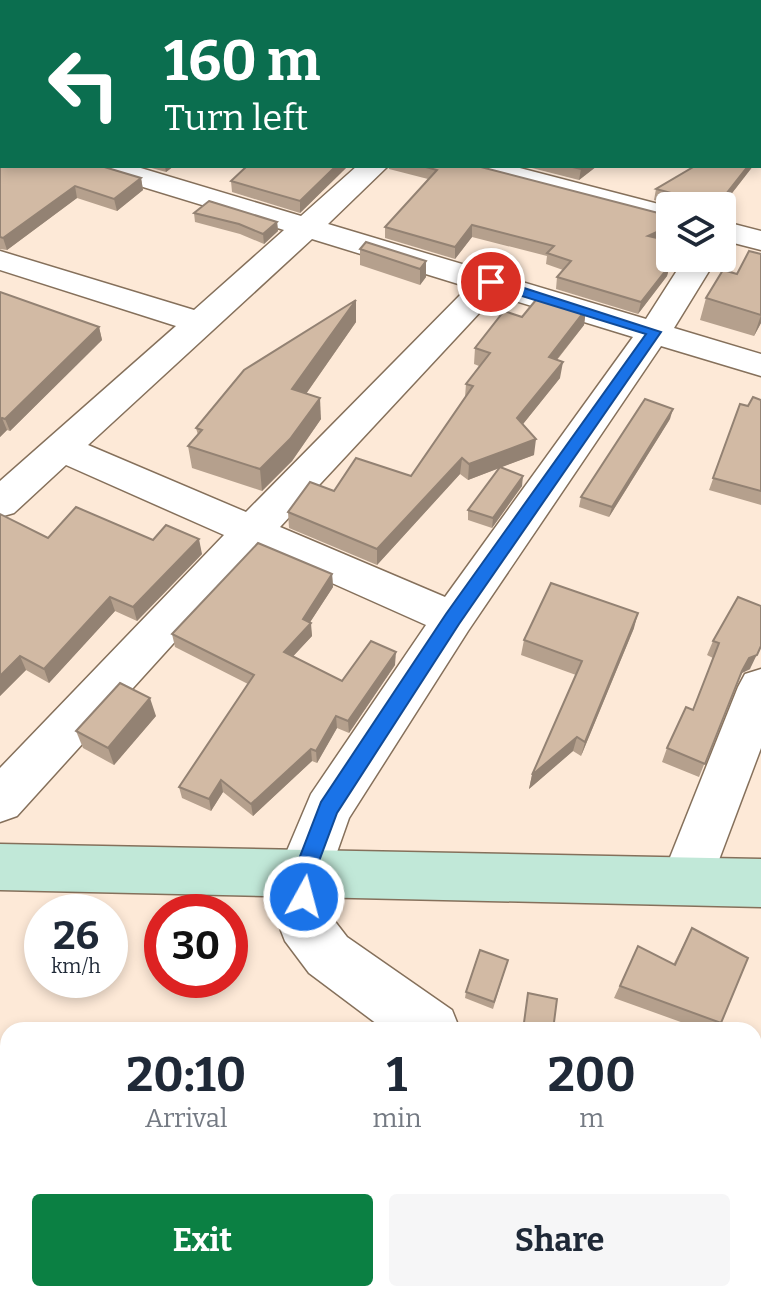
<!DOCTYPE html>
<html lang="en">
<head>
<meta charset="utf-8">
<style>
	:root { --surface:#fff; --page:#f6f6f7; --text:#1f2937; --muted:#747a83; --accent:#0b8043 }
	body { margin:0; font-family:Bitter,serif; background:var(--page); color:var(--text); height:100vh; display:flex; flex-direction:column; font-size:30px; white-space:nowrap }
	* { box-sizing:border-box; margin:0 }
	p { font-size:26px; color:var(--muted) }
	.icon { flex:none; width:44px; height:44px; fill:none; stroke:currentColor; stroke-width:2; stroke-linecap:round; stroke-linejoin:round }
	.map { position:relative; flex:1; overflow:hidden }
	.sheet { position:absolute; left:0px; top:1022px; width:762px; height:280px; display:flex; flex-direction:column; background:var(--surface); border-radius:24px 24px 0 0; box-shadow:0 4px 12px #0003 }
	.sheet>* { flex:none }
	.top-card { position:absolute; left:0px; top:0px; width:762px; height:168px; box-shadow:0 4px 12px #0003; background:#0b6e4f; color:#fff; overflow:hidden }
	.fabs { position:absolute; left:656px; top:192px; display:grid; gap:16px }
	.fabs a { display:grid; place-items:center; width:80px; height:80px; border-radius:8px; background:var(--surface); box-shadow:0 4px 12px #0003; font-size:40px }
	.speed { position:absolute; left:24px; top:894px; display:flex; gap:16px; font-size:40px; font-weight:700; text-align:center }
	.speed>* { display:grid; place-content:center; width:104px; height:104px; border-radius:50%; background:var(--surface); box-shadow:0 4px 12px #0003; line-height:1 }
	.speed small { font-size:20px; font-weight:400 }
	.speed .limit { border:12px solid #d22; background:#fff; color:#111 }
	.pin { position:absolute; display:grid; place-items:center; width:68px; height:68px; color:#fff; margin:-34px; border:4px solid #fff; border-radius:50%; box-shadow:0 2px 8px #0007 }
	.me { position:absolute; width:88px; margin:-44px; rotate:7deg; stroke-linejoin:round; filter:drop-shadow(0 0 6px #0008) }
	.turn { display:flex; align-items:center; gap:28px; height:168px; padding:0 32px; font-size:36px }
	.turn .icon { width:104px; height:104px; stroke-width:2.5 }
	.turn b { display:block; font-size:56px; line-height:68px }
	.eta { display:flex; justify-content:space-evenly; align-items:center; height:136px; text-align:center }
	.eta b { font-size:48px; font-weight:700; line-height:56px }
	.action { display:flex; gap:16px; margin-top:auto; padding:16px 32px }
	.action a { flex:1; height:92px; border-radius:8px; background:var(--accent); color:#fff; font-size:32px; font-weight:700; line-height:92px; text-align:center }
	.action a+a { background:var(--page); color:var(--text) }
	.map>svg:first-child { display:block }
</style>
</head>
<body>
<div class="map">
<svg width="761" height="1302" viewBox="0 0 761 1302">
	<rect width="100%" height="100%" fill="#fde9d7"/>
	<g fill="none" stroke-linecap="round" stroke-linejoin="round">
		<defs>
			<g id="street">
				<rect x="760" y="42" width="1" height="14"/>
				<path d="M90,166H134L301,216L357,166H388L328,224L646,319L685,258H717L674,328L761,354V376L661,346L468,631L349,818L330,872V915L347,937L452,1010L460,1030H385L309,973L285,941L278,923V872L311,794L426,625L258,550L17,816L0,822V768L224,535L66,465L14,513L0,517V481L176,326L0,270V251L194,310L284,230L94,172ZM312,239L468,287L246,512L88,445ZM496,295L633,337L445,597L280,527Z"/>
				<path d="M465,166H512L670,207V225L469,172Z"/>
				<path d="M722,221L761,231V250L722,240Z"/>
				<path d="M761,669V748L705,897L687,904L669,897L661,880L738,687L745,674Z"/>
				<path d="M754,1198L761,1201V1264L754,1262Z"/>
			</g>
			<g id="secondary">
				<path d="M0,125H2L0,142Z"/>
				<path d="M0,844L761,859V907L0,890Z"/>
			</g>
		</defs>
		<use href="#street" stroke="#85705b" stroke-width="3"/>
		<use href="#secondary" stroke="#85705b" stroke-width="3"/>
		<use href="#street" fill="#fff" fill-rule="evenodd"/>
		<use href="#secondary" fill="#c1e8d8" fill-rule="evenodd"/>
	</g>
	<g fill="#b5a08d">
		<path d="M0,0H147L143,2H2V17H0Z"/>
		<path d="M0,141L141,178L143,190L117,211L77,198L7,250L0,249Z"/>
		<path d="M144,166H174L166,172Z"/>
		<path d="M348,166L300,213L232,192L231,181Z"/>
		<path d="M389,166H477L663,239L670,265L667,276L638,314L556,289L557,277L563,270L546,264L547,256L472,237L455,259L385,238V227L428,179L389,169Z"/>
		<path d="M524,166H597L579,180Z"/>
		<path d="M753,166L722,206H672L654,200L656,189Z"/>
		<path d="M194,213L277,222L278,231L264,244L240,234L195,222Z"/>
		<path d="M360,249L426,261V277L420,285L360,265Z"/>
		<path d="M761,254V323L754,336L700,320L706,298Z"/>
		<path d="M0,292L99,327L102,340L10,431L7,430L0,437Z"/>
		<path d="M356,300V322L306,394L321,419L292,461L262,491L192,468L188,446L198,435L196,428Z"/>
		<path d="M586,309L584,325L557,360L560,378L523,424L534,455L501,467L522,486L492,528L468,520V510L499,468L468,480L460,474L377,565L289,528L288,512L334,491L411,476L465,397L466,384L479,366L474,364L475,348L522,317Z"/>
		<path d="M761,400V505L709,490L740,404L748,406Z"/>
		<path d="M670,419L609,517L579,507L581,497Z"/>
		<path d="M0,514L48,538L153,540L202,554L137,621L115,611L49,683L26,670L0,696Z"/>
		<path d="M332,574L333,587L310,622L312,636L293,656L342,681L395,665L349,733L337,728L317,763L312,761L253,816L223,792L211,811L182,798L179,787L248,684L175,647L172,634Z"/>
		<path d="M738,597L750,669L742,673L738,681L699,777L662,762L667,748L693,710L713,658L707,655L713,641Z"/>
		<path d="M634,628L581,756L573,751L529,789L532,775L576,675L521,655L524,640Z"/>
		<path d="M156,716L114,765L83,748L76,731Z"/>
		<path d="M692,928L721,1023L715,1030H703L614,998L638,946L673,965Z"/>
		<path d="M508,960L493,1009L465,998L466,992Z"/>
		<path d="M761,1129V1194L754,1189V1141Z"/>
	</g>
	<g fill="#938273">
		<path d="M124,0H147L143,2H120Z"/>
		<path d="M2,59V73L0,74V61Z"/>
		<path d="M165,166H174L166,172Z"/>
		<path d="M336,166H348L300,213V201Z"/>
		<path d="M585,166H597L579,180L581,169Z"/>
		<path d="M748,166H753L722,206H720L722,199Z"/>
		<path d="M141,178L143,190L117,211L114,199Z"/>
		<path d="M75,186L77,198L7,250L3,238Z"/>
		<path d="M277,222L278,231L264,244L263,234Z"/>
		<path d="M472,225V237L455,259V247Z"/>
		<path d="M670,226V236L646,247L648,236Z"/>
		<path d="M670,256V258H674L662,275L664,264Z"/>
		<path d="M426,261V277L420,285V269Z"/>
		<path d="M670,265L667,276L638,314L641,302Z"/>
		<path d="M356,300V322L294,411L292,389Z"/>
		<path d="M586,309L584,325L546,373L549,357Z"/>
		<path d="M761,315V323L754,336Z"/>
		<path d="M99,327L102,340L10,431L5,419Z"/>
		<path d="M563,362L560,378L515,434L517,418Z"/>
		<path d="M320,398L321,419L292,461L262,491L260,469Z"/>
		<path d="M673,409L670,419L609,517L612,507Z"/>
		<path d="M2,418L7,430L0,437V420Z"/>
		<path d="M536,439L534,455L468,480L469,464Z"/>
		<path d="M462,458L460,474L377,565V549Z"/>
		<path d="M523,476L522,486L492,528L493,518Z"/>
		<path d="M199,539L202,554L137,621L133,607Z"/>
		<path d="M332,574L333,587L307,627L311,623L312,636L286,664L284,652L303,619Z"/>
		<path d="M110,597L115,611L49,683L44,669Z"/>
		<path d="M638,613L634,628L581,756L585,742Z"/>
		<path d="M761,646L750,669L742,673L735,686L749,658Z"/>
		<path d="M396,652L395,665L349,733L348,721Z"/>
		<path d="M20,656L26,670L0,696V676Z"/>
		<path d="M150,698L156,716L114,765L108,748Z"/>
		<path d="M336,716L337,728L317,763L316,751Z"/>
		<path d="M577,737L573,751L529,789L532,775Z"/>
		<path d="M311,749L312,761L253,816L251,804Z"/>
		<path d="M221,780L223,792L211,811L209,799Z"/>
	</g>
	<g fill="#d2baa4" stroke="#938273" stroke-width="2">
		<path d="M0,0H124L120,2H2V7L0,6Z"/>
		<path d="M340,0H389L398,2H342Z"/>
		<path d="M624,0H761V20L760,2H621Z"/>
		<path d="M2,23V59L0,61V24Z"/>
		<path d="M760,75L761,76V154H760Z"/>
		<path d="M2,140V166H101L141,178L114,199L75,186L3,238L0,237V141Z"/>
		<path d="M247,166H336L300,201L231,181Z"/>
		<path d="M422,166H477L670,216V226L648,236L670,241V256L664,264L670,265L641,302L557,277L571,261L547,253L554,246L472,225L455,247L385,227L437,170Z"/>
		<path d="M568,166H585L581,169Z"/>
		<path d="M695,166H748L722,199L716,196L708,206H675V194L656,189Z"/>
		<path d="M209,201L277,222L263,234L239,224L194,213Z"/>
		<path d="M366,242L426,261L420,269L360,249Z"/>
		<path d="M749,251L761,254V315L706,298L723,270L737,274Z"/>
		<path d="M0,292L99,327L5,419L2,418L0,420Z"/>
		<path d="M540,295L586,309L549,357L563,362L517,418L536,439L469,464L462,458L377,549L288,512L310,482L334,491L356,458L411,476L473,386L466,384L490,353L475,348L504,311L522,317Z"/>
		<path d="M356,300L292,389L320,398L290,439L260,469L188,446L202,430L196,428L244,370Z"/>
		<path d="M753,397L761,400V491L713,478L740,404L748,406Z"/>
		<path d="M645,399L673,409L612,507L581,497Z"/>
		<path d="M500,467L523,476L493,518L468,510Z"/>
		<path d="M76,507L153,540L166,525L199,539L133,607L110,597L44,669L20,656L0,676V514L48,538Z"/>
		<path d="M258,543L332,574L303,619L311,623L284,652L342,681L371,641L396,652L348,721L336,716L316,751L311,749L251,804L221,780L209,799L179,787L254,675L172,634Z"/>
		<path d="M551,583L638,613L585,742L577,737L532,775L582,661L524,640Z"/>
		<path d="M738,597L761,606V646L757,655L749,658L742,671L705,764L667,748L686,707L693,710L719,643L713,641Z"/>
		<path d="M120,683L150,698L108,748L76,731Z"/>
		<path d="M692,928L748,958L721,1023L620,986L638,946L675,965Z"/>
		<path d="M480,950L508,960L494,1002L466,992Z"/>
		<path d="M528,993L557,999L553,1030H523Z"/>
		<path d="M761,1139V1176L754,1171V1152Z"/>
	</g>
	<path fill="#1a73e8" stroke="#114b97" stroke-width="2" d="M486,279H496L661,332L459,624L337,813L315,872V897L312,904L304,907L297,904L293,897L294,872L321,802L446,614L646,334L486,285Z"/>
</svg>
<div class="fabs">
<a><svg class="icon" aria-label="layers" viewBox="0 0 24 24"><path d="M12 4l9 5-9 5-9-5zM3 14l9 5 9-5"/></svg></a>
</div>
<div class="speed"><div>26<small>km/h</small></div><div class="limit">30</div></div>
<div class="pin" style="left:491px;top:282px;background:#d93025"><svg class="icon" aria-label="arrive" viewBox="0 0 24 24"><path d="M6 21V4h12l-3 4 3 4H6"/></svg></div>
<svg class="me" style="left:304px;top:897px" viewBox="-20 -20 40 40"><circle r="17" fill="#1a73e8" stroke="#fff" stroke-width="3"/><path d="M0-11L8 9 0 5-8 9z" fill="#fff"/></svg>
<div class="top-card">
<div class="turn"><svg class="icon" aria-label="left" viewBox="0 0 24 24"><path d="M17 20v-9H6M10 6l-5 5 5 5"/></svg><div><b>160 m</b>Turn left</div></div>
</div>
<section class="sheet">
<div class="eta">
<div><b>20:10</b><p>Arrival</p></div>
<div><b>1</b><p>min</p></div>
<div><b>200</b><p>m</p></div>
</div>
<div class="action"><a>Exit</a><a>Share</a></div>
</section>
</div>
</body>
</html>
